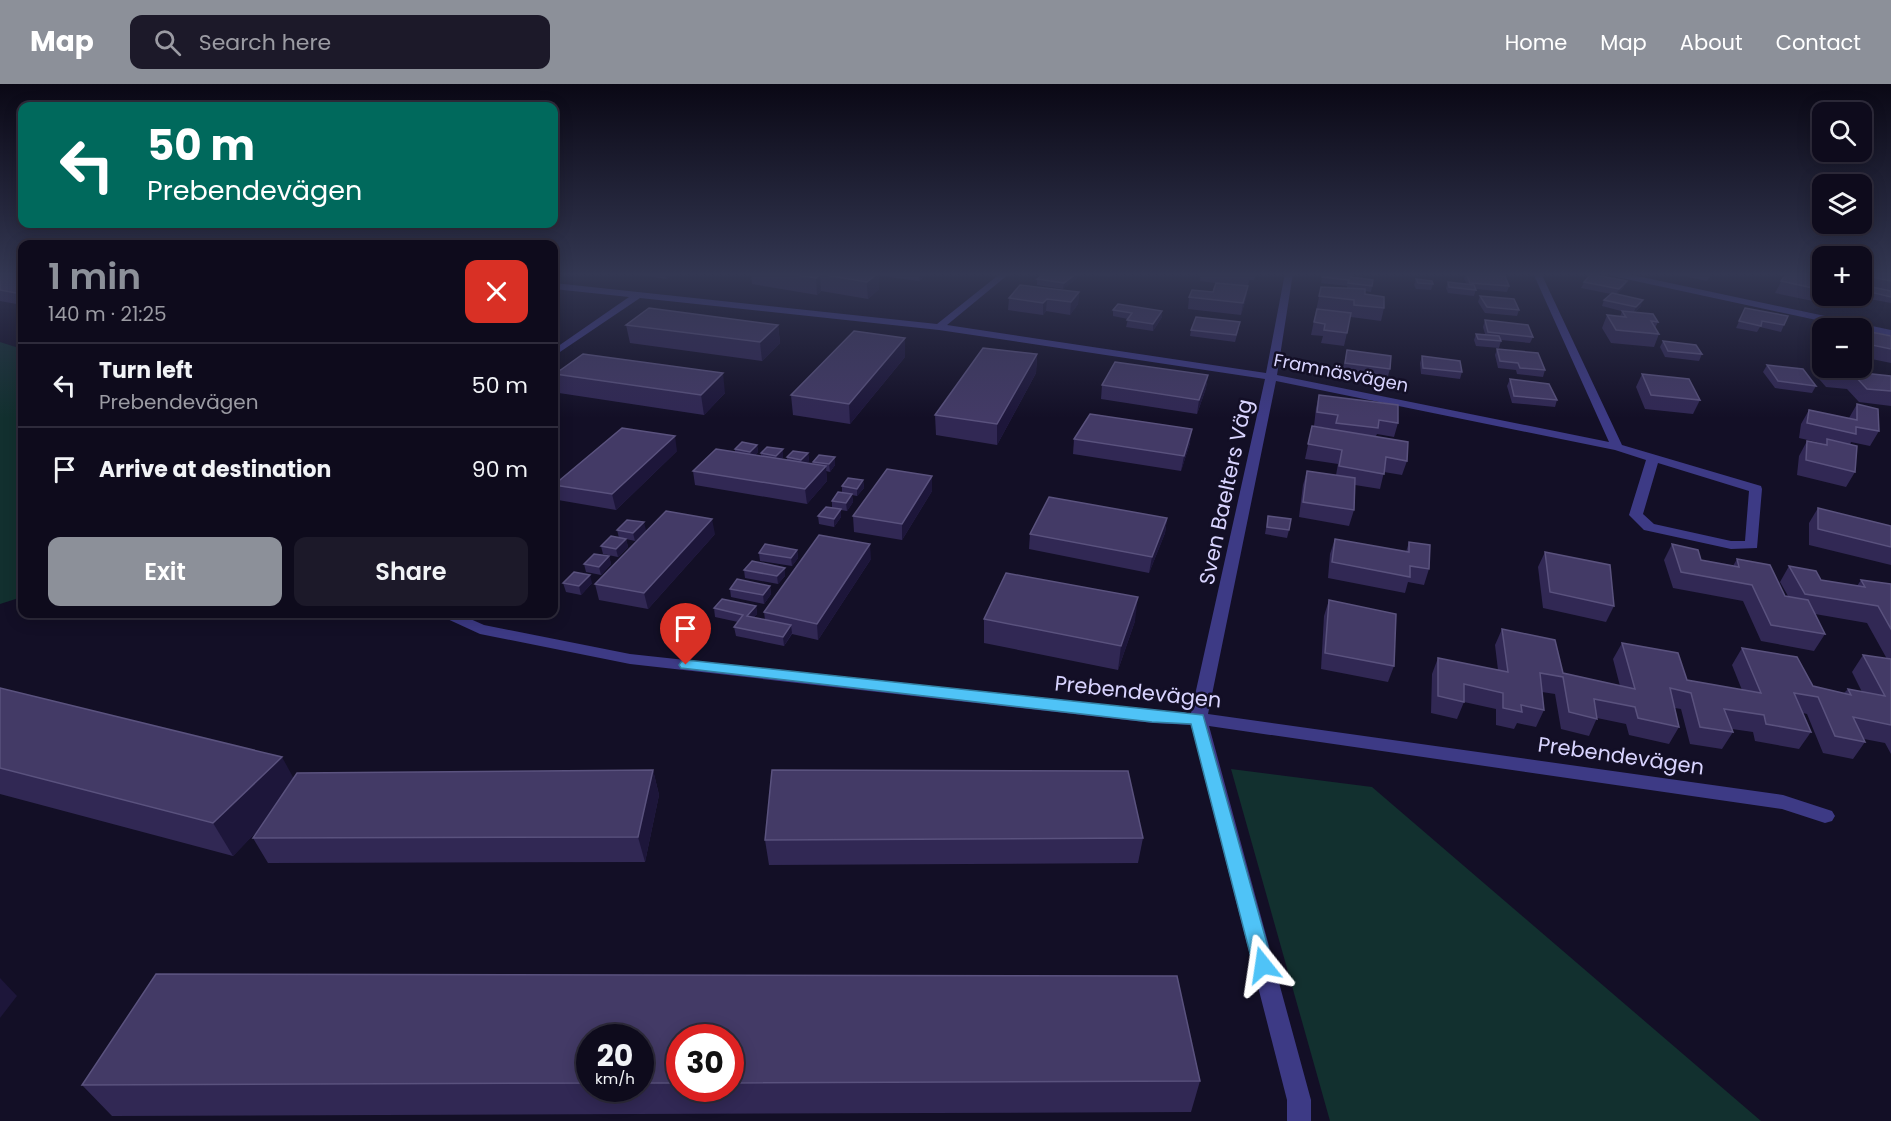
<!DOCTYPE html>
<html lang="en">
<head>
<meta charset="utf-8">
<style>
	:root { --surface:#0e0b1c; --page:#1c1929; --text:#f1f3f6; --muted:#9b9ba3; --line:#2e2b3b; --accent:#8c9099 }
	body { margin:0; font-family:Poppins,sans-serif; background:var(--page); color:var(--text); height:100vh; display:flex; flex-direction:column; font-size:22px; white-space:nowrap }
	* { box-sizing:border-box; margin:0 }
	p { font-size:20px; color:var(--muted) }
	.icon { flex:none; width:33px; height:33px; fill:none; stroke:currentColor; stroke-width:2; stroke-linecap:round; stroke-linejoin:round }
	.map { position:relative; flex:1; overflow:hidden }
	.side { position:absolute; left:18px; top:156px; width:540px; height:378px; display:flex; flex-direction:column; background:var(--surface); border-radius:12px; box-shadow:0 3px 15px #0003,0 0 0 2px var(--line) }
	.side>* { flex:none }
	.banner { position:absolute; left:18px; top:18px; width:540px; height:126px; border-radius:12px; box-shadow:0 3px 15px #0003,0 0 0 2px var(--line); background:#00695c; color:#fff; overflow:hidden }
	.buttons { position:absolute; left:1812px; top:18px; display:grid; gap:12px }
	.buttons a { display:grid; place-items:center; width:60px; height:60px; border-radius:12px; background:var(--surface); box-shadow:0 3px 15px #0003,0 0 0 2px var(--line); font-size:30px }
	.speed { position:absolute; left:576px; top:940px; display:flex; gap:12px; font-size:30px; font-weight:700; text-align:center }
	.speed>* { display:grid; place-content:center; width:78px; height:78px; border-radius:50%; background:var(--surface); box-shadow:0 3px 15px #0003,0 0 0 2px var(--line); line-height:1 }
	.speed small { font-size:15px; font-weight:400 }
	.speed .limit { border:9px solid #d22; background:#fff; color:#111 }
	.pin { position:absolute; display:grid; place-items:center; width:51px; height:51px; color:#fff; margin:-62px -26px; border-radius:50% 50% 50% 0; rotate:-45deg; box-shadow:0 0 6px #0007 }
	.pin .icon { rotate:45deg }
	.me { position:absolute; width:66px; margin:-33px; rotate:345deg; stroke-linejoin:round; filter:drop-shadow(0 0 4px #0008) }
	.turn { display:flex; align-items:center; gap:21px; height:126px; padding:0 30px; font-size:27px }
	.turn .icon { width:78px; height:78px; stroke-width:2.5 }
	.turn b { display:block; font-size:42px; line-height:51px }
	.round { display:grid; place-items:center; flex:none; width:63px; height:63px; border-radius:12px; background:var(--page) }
	.headline { display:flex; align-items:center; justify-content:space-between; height:102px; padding:0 30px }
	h1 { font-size:36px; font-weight:600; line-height:45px; color:var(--accent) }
	.cta { display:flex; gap:12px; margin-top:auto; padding:12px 30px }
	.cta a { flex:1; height:69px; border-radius:12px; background:var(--accent); color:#fff; font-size:24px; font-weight:600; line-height:69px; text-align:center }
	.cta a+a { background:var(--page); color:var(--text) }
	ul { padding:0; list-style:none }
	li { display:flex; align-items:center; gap:18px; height:84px; padding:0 30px; border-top:2px solid var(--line) }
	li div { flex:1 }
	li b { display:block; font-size:22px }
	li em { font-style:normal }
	header { display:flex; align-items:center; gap:36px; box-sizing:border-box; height:84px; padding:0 30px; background:var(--accent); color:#fff }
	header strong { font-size:28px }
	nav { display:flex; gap:33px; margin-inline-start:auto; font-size:21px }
	.search { width:420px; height:54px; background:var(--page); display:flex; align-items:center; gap:15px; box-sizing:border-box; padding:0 21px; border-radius:12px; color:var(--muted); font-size:22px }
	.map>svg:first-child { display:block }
</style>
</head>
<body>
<header>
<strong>Map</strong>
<div class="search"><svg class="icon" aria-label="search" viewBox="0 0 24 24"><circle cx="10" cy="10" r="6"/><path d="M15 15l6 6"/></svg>Search here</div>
<nav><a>Home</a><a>Map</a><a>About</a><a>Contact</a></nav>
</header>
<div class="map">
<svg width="1891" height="1037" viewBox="0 0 1891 1037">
	<rect width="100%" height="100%" fill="#130f26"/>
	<g fill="#12302f">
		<path d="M0,258L22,265V513L0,520Z"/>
		<path d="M1231,685L1372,703L1761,1037H1330Z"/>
	</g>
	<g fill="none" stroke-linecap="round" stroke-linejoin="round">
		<g fill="#3d3a85" fill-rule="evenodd">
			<path d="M1001,189H1010L947,241L1266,289L1285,189H1293L1277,291L1609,358L1533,189H1541L1622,361L1761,402L1762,405L1757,464L1731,465L1644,446L1629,431L1646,376L1615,366L1276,297L1208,630L1783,711L1832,727L1835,732L1832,737L1825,739L1782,725L1209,642L1311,1016V1037H1287V1016L1191,641L1153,639L630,580L480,550L443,533L440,530H459L484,541L630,570L1153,627L1191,629L1265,295L939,246L640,214L554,272V265L629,213L554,205V199L937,240ZM1658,379L1749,407L1745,457H1731L1654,440L1643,430Z"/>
			<path d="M1608,189H1623L1891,246V252L1612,192Z"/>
		</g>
	</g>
	<g fill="#312854" fill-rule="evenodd">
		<path d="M630,189H678L666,195Z"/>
		<path d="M751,189H879V205L868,215L821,207L817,211L752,200Z"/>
		<path d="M882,189H929L919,197L882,192Z"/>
		<path d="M1078,189L1077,194L1063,205L1037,201V195Z"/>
		<path d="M1086,189H1113L1109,193Z"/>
		<path d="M1201,189H1256L1254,196H1249L1246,214L1241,231L1188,225L1189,213L1213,208L1216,199L1200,197Z"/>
		<path d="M1323,189L1351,193L1372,202L1371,208L1365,207V210L1384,224L1381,237L1351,233V229L1326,226L1347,249L1344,262L1321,259L1323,252L1311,251L1321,203L1347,204V202L1321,199Z"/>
		<path d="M1464,189H1480L1479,190L1509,202L1507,208L1476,205L1474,212L1448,209L1446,204L1448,198L1467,200L1464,195L1466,189Z"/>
		<path d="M1668,189H1713L1707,197Z"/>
		<path d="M1772,189H1796L1822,194V212H1831L1827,220L1775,209L1785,191Z"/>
		<path d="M1862,189H1891V219L1854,212H1862Z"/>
		<path d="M0,190L22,191V221L0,217Z"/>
		<path d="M1416,195L1433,200L1431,206L1416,205L1414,201Z"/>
		<path d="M1584,198L1624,203L1617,210L1641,222L1634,229L1658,238L1655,244L1659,250L1654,263L1611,259L1602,244L1607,231L1620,233L1622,227L1625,228L1602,222L1604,216L1611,210L1581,204Z"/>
		<path d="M1079,208L1078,220L1070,231L1046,227L1043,231L1008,226L1009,214Z"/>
		<path d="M1480,212L1519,226L1517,232L1485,229L1478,218Z"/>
		<path d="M1745,224L1784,241L1781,248L1760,243L1757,248L1736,244Z"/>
		<path d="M1113,226L1162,233L1153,247L1126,243L1128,235L1113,232Z"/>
		<path d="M1485,236L1533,253L1530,259L1501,256V257L1499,264L1476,262L1474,256L1476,250H1485L1483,243Z"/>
		<path d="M626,241H778L780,259L762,277L630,259Z"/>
		<path d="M1239,244L1235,258L1190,252L1191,246Z"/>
		<path d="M1862,248L1891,252V279L1862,273Z"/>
		<path d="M1663,257L1702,270L1699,277L1665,273L1660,263Z"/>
		<path d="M1497,265L1545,286L1543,293L1517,290L1516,286L1498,284L1495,271Z"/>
		<path d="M1347,266L1390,285L1388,292L1343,285Z"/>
		<path d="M1037,270L1036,289L997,361L936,351L935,331Z"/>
		<path d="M1422,272L1462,288L1460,295L1421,290L1420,279Z"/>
		<path d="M905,273L850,340L793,331L791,311Z"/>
		<path d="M1820,275H1822V284H1849L1854,288L1891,292V322L1859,318L1847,305L1826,303L1813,288Z"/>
		<path d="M1767,281L1816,302L1812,309L1775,304L1763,288Z"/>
		<path d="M555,290L725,309L704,331L559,309Z"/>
		<path d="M1642,290L1700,316L1693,330L1645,325L1636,303Z"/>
		<path d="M1208,291L1206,304L1197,330L1101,315L1102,301Z"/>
		<path d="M1510,295L1557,316L1555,323L1512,319L1507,302Z"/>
		<path d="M1319,311L1398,339L1394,353L1377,350L1376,352L1407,377L1402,391L1384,388L1380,405L1355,401L1354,426L1349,442L1299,433L1303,401L1307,387L1336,391L1338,380L1305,375L1312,342L1334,346V345L1314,342L1316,324Z"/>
		<path d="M1857,320L1879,347L1870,362L1851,358L1850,361L1855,388L1846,403L1797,391L1799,372L1807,357L1824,361L1825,360L1799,354L1801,340L1809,326L1849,334Z"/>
		<path d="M1074,355L1190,359L1181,387L1073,370Z"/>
		<path d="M757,361L758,368L755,371L761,372V369L783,373L781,375L787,376V373L808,369L809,377L806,379L813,380V378L835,381L830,388L826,387L827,397L807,420L695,401L693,387L735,368V365Z"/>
		<path d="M677,367L616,426L558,416L554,401Z"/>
		<path d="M932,392V407L902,456L854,448L853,432Z"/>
		<path d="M863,396L864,404L857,412L852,411L853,418L847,427L841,426V433L834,443L819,440L818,432L832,424V417L842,409V402Z"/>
		<path d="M1818,424L1891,442V481L1809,461V439Z"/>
		<path d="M1268,432L1289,446L1287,454L1265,450Z"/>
		<path d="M1167,434L1165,449L1149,489L1029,465L1030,450Z"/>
		<path d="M617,446H646L635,457L626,455L628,463L618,473L603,470L601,462L619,454Z"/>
		<path d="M715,450L648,525L599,516L595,500Z"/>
		<path d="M1335,455L1406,468L1409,458L1429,485L1424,501L1408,498L1405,509L1328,494L1330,470Z"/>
		<path d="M1672,460L1701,476L1733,482L1737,475L1785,512H1788L1780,498L1789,482L1821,496L1857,502L1861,496L1891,500V670L1885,659L1864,655L1865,658L1853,675L1823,669L1807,630L1803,629L1811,648L1799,665L1755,657L1753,648L1732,645L1733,648L1722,665L1690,660L1681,625L1675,624L1679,643L1669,660L1629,651L1626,640L1597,634L1589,652L1561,645L1555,610L1542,608L1544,626L1536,643L1517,639L1514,645L1496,641V625L1464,618L1457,635L1431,629L1432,590L1438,574L1498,586L1495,561L1502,545L1563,589L1620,602L1613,575L1622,559L1687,596L1742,606L1732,581L1742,564L1813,602L1844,609L1848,605L1862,608L1852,588L1863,571L1887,575L1867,539L1815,530L1825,550L1814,567L1761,557L1743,517L1673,504L1664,476Z"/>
		<path d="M797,466L798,474L792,482L760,477L759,469Z"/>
		<path d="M1545,468L1614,522L1606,538L1543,524L1538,483Z"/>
		<path d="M609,472L611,480L601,491L586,488L584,480Z"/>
		<path d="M871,475L818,556L792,550L784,562L736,552L734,543L738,538L715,533L714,524L756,522L757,530L754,533L765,536L764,528Z"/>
		<path d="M744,486L785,492L778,500L745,494Z"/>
		<path d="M563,499H592L581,511L566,508Z"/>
		<path d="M770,502L771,510L764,520L731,513L730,505Z"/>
		<path d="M1329,516L1394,582L1388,598L1321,585L1324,532Z"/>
		<path d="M984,535L1135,537L1118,586L984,559Z"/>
		<path d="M0,604L294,694L653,686L659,711L645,778L268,779L253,754L258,746L233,772L0,710Z"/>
		<path d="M1143,754L1138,779L769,781L765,756Z"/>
		<path d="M156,890L1177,892L1200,997L1191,1028L112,1032L82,1001ZM590,954H640V1005H590ZM680,954H730V1005H680Z"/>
	</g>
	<g fill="#1d163a">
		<path d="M665,189H678L666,195Z"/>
		<path d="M866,189H879V205L868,215Z"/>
		<path d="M919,189H929L919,197Z"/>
		<path d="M1078,189L1077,194L1063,205L1064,199Z"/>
		<path d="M820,190L821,207L817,211L816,194Z"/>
		<path d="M1627,197L1624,203L1616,211L1619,205Z"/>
		<path d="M1248,202L1246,214L1241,231L1243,219Z"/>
		<path d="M1079,208L1078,220L1070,231L1071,218Z"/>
		<path d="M1047,215L1046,227L1043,231V219Z"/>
		<path d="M1643,216L1641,222L1633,230L1636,223Z"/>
		<path d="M1162,227V233L1153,247V240Z"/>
		<path d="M778,241L780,259L762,277L760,258Z"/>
		<path d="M905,254V273L850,340L849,320Z"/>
		<path d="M1037,270L1036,289L997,361V340Z"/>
		<path d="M723,289L725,309L704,331L701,311Z"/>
		<path d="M1208,291L1206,304L1197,330L1199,316Z"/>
		<path d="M1192,345L1190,359L1181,387L1184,372Z"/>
		<path d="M675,352L677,367L616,426L612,410Z"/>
		<path d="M757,361L758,368L751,375L750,368Z"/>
		<path d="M783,365V373L777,379L776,372Z"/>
		<path d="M808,369L809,377L802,383L801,376Z"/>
		<path d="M835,373V381L830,388L829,380Z"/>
		<path d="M826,382L827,397L807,420L805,405Z"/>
		<path d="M932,392V407L902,456V440Z"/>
		<path d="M863,396L864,404L857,412V405Z"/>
		<path d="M852,410L853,418L847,427L846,419Z"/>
		<path d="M841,425V433L834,443V435Z"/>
		<path d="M1167,434L1165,449L1149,489L1152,473Z"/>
		<path d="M712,435L715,450L648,525L644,509Z"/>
		<path d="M644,438L646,446L635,457L633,449Z"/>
		<path d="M626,455L628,463L618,473L616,465Z"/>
		<path d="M870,460L871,475L818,556L817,540Z"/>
		<path d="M797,466L798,474L792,482L791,474Z"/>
		<path d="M609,472L611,480L601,491L599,483Z"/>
		<path d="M785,484V492L778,500L777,492Z"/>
		<path d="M590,491L592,499L581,511L579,502Z"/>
		<path d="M770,502L771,510L764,520L763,511Z"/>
		<path d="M1138,513L1135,537L1118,586L1121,562Z"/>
		<path d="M756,522L757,530L749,540L747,532Z"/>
		<path d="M791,541L792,549L784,562L783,553Z"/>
		<path d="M282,673L299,704L233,772L213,739Z"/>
		<path d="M653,686L659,711L645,778L638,753Z"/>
		<path d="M0,894L17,912L0,934Z"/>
	</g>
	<g fill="#433a66" stroke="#5a527e" stroke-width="1.5">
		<path d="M5,189L22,191V210L0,206V190Z"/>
		<path d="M784,189H878L867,198L820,190L816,194Z"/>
		<path d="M1045,189H1077L1064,199L1037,195Z"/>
		<path d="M1235,189H1250V190Z"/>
		<path d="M1323,189H1352L1351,193L1373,196L1372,202L1348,199L1349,196L1322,193Z"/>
		<path d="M1466,189L1505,192L1509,202L1470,199Z"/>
		<path d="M1698,189H1711L1710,191Z"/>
		<path d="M1787,189H1796L1822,194V206L1781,197Z"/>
		<path d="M1862,189H1891V197L1862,191Z"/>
		<path d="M1591,190L1627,197L1619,205L1584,198Z"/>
		<path d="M1416,195L1432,197L1433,200L1418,199Z"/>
		<path d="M1448,198L1474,201L1476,206L1449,203Z"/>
		<path d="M1216,199L1248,202L1243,219L1189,213L1192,206L1213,208Z"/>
		<path d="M1020,201L1079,208L1071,218L1047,215L1043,219L1009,214Z"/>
		<path d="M1862,201L1891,207V213L1862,206Z"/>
		<path d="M1321,203L1365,205V210L1384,213V224L1354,221V216L1319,212Z"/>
		<path d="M1612,209L1643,216L1636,223L1604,216Z"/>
		<path d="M1480,212L1514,215L1519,226L1487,223Z"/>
		<path d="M1118,220L1162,227L1153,240L1127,236L1132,229L1113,226Z"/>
		<path d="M649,224L778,241L760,258L626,241Z"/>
		<path d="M1745,224L1788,232L1784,241L1762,237L1761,242L1739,237Z"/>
		<path d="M1317,225L1351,229L1347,249L1324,246L1325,240L1314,238Z"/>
		<path d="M1622,227L1653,230L1658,238L1651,237L1659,250L1616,246L1607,231L1626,233Z"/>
		<path d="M1196,233L1240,238L1236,251L1191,246Z"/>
		<path d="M1485,236L1528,241L1533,253L1488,248Z"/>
		<path d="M854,247L905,254L849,320L791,311Z"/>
		<path d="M1866,247L1891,252V265L1862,259V248L1865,249Z"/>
		<path d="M1476,250L1499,252L1501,257L1478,255Z"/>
		<path d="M1663,257L1696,261L1702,270L1668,267Z"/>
		<path d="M983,264L1037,270L997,340L935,331Z"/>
		<path d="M1497,265L1538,269L1545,286L1520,284L1518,279L1500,277Z"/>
		<path d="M1347,266L1391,272L1390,285L1345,279Z"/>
		<path d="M583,270L723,289L701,311L555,290Z"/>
		<path d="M1422,272L1460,277L1462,288L1423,284Z"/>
		<path d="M1115,278L1208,291L1199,316L1102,301Z"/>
		<path d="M1767,281L1803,285L1816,302L1778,297Z"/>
		<path d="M1828,284H1849L1854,288L1891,292V307L1867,305L1854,291L1834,289Z"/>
		<path d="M1642,290L1689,295L1700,316L1651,311Z"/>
		<path d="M1510,295L1549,300L1557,316L1514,312Z"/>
		<path d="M1319,311L1398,321V339L1379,336L1378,344L1336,339L1338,331L1317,328Z"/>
		<path d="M1857,320L1878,325L1879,347L1856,343V350L1807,339L1809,326L1857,336Z"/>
		<path d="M1090,330L1192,345L1184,372L1074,355Z"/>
		<path d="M1312,342L1408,358L1407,377L1386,373L1384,390L1339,382L1342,366L1308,360Z"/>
		<path d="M622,344L675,352L612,410L554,401Z"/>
		<path d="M1827,355L1857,362L1855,388L1806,376L1807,357L1827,361Z"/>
		<path d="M742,358L757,361L750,368L735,365Z"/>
		<path d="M767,363L783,365L776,372L761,369Z"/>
		<path d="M716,365L826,382L805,405L693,387Z"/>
		<path d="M793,367L808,369L801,376L787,373Z"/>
		<path d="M819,371L835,373L829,380L813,378Z"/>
		<path d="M887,385L932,392L902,440L853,432Z"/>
		<path d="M1307,387L1355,394L1354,426L1303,418Z"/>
		<path d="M848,394L863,396L857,405L842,402Z"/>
		<path d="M838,408L852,410L846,419L832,417Z"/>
		<path d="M1049,413L1167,434L1152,473L1030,450Z"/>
		<path d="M826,423L841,425L834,435L818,432Z"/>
		<path d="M1818,424L1891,442V463L1818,445Z"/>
		<path d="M666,427L712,435L644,509L595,500Z"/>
		<path d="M1268,432L1291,435L1289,446L1267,443Z"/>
		<path d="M627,436L644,438L633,449L617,446Z"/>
		<path d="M819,451L870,460L817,540L764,528Z"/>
		<path d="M611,452L626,455L616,465L601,462Z"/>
		<path d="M1335,455L1409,468V458L1430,461L1429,485L1410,482V493L1332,478Z"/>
		<path d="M765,460L797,466L791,474L759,469Z"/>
		<path d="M1672,460L1698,466L1701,476L1739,483L1737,475L1770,481L1785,512L1808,516L1825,550L1771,541L1752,501L1681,488Z"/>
		<path d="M1545,468L1610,481L1614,522L1550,508Z"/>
		<path d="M594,470L609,472L599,483L584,480Z"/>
		<path d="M752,477L785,484L777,492L744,486Z"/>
		<path d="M1789,482L1816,487L1821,496L1865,503L1861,496L1891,500V545L1878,522L1805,510Z"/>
		<path d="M574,488L590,491L579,502L563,499Z"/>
		<path d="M1006,489L1138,513L1121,562L984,535Z"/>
		<path d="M737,495L770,502L763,511L730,505Z"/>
		<path d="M722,515L756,522L747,532L791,541L783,553L734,543L743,531L714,524Z"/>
		<path d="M1329,516L1396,530L1394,582L1325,569Z"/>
		<path d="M1502,545L1555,556L1563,589L1635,605L1622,559L1678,569L1687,596L1761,609L1742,564L1797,573L1813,602L1851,611L1848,605L1885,612L1863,571L1891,575V641L1853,633L1865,658L1835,652L1818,613L1794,609L1811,648L1766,640L1764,631L1724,625L1733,648L1700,643L1691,609L1670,604L1679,643L1638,634L1635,623L1594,615L1597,635L1569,628L1563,593L1540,589L1544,626L1521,621L1522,628L1503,624V609L1464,600V618L1438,612V574L1508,588Z"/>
		<path d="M0,604L282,673L213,739L0,684Z"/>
		<path d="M653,686L638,753L253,754L297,689Z"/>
		<path d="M772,686L1128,687L1143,754L765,756Z"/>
		<path d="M156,890L1177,892L1200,997L730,999V954H680V999H640V954H590V999L82,1001Z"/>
	</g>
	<linearGradient id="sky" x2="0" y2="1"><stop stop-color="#0a0815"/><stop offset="0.57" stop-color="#333752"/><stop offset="1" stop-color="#333752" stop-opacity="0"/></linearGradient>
	<rect width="1891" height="334" fill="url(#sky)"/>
	<path fill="#4fc3f7" stroke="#337fa1" stroke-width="1.5" d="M686,576L1203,631L1273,881L1270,887L1263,890L1256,887L1253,881L1191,640L1152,638L681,584L679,581L681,578Z"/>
	<g text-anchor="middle" stroke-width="5" stroke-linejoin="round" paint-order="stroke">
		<g font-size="18" fill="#d9d4ff" stroke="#130f26">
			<text transform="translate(1341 289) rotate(11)" y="6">Framnäsvägen</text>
		</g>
		<g font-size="21" fill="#d9d4ff" stroke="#130f26">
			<text transform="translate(1226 408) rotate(-78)" y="7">Sven Baelters Väg</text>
			<text transform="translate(1138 608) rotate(6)" y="7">Prebendevägen</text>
			<text transform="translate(1621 672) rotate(8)" y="7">Prebendevägen</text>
		</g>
	</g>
</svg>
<div class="buttons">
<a><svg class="icon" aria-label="search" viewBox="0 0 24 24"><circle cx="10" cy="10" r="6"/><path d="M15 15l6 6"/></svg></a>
<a><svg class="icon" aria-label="layers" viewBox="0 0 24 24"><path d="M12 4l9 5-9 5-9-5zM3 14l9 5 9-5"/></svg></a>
<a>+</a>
<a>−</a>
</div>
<div class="speed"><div>20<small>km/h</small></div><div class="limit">30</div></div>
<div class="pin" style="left:686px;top:581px;background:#d93025"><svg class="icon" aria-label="arrive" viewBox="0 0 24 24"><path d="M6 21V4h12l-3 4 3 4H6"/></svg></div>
<svg class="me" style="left:1263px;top:881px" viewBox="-20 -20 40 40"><path d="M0-17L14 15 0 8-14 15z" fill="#4fc3f7" stroke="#fff" stroke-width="4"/></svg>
<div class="banner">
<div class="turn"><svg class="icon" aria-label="left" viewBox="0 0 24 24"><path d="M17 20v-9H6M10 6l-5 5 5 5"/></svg><div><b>50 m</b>Prebendevägen</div></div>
</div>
<section class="side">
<div class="headline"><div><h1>1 min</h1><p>140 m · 21:25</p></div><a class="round" style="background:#d93025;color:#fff"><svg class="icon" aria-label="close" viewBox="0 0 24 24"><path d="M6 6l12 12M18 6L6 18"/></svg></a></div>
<ul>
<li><svg class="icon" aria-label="left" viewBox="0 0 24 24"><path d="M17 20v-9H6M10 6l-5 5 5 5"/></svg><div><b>Turn left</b><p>Prebendevägen</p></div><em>50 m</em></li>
<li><svg class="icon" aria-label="arrive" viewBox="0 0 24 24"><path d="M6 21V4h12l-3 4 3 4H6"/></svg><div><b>Arrive at destination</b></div><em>90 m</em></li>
</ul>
<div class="cta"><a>Exit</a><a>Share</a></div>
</section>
</div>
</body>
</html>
